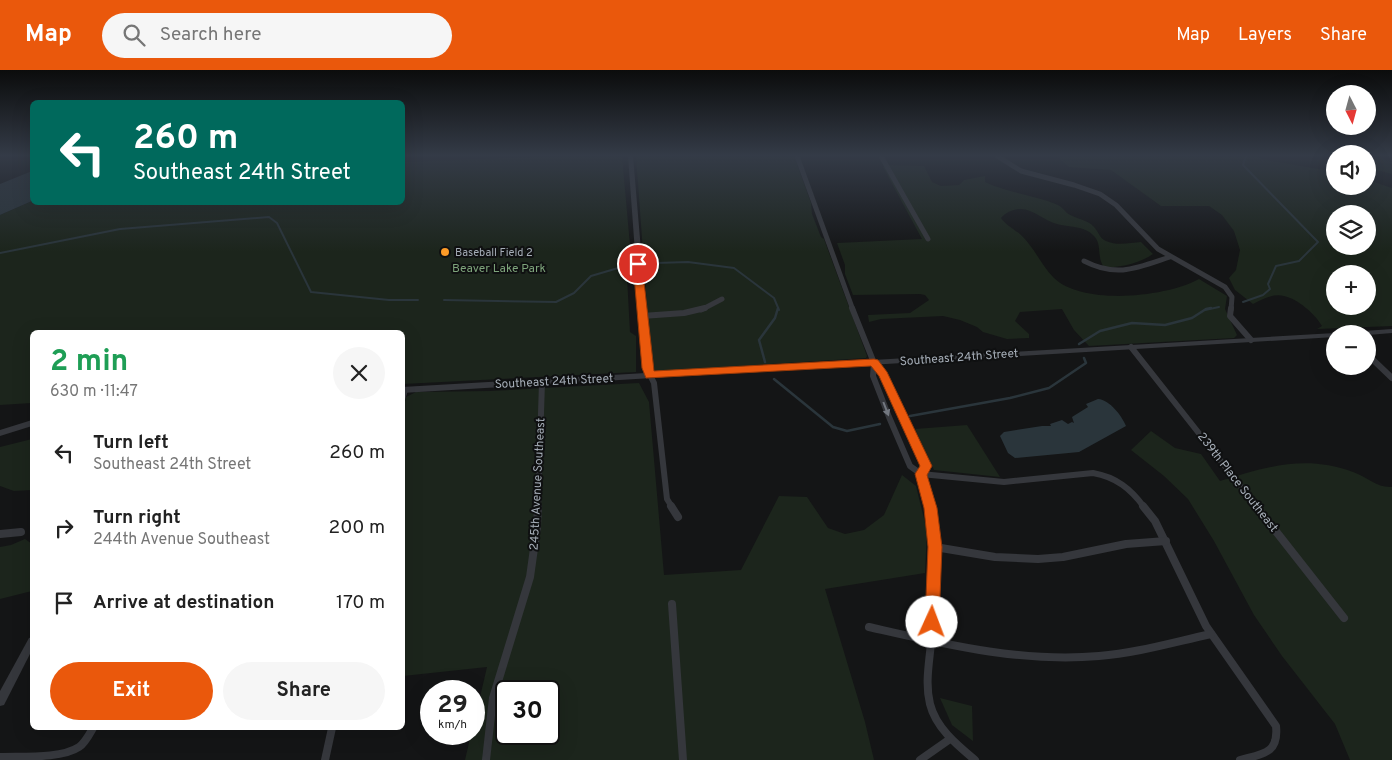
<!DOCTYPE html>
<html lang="en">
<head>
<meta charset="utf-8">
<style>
	:root { --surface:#fff; --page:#f6f6f6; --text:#222; --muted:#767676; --accent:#ea580c }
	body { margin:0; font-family:Overpass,sans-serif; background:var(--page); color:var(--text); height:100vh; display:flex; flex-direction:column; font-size:19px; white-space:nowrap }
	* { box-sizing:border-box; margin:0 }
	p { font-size:16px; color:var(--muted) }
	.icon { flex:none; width:28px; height:28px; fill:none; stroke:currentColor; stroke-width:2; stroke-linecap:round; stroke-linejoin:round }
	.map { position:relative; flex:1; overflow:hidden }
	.drawer { position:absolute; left:30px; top:260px; width:375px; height:400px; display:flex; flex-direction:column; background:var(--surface); border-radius:8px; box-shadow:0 5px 20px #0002 }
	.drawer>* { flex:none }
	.top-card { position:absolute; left:30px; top:30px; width:375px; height:105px; border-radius:8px; box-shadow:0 5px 20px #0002; background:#00695c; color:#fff; overflow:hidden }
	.needle { width:32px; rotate:174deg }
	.buttons { position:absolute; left:1326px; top:15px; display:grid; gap:10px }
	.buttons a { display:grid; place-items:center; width:50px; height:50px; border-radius:50%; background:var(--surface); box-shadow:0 5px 20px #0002; font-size:25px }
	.speed { position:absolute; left:420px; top:610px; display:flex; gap:10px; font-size:25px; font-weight:700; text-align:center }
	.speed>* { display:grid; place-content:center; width:65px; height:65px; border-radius:50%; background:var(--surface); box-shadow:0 5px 20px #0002; line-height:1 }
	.speed small { font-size:12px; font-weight:400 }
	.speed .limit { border:2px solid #111; border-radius:8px; background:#fff; color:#111 }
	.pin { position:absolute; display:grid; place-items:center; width:42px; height:42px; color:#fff; margin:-21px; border:2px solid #fff; border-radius:50%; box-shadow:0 1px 5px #0007 }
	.me { position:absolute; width:55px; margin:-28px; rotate:2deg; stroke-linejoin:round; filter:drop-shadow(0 0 4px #0008) }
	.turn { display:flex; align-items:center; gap:18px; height:105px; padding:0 20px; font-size:22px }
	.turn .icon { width:65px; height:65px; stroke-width:2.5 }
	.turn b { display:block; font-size:35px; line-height:42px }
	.round { display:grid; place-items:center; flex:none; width:52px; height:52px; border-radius:26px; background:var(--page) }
	.headline { display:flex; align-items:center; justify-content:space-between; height:85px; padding:0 20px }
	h1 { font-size:30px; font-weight:700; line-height:38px; color:#1e9e55 }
	.action { display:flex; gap:10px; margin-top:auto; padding:10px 20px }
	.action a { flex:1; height:58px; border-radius:30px; background:var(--accent); color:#fff; font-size:20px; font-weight:700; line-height:58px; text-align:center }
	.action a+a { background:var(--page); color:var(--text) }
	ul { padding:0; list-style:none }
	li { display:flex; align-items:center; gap:15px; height:75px; padding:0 20px }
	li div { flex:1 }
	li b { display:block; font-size:19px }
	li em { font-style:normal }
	header { display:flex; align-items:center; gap:30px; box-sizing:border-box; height:70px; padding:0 25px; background:var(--accent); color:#fff }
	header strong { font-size:24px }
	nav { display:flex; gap:28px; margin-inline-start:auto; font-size:18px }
	.search { width:350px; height:45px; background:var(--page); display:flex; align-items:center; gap:12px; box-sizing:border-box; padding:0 18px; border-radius:28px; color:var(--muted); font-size:19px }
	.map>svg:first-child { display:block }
</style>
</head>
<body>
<header>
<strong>Map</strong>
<div class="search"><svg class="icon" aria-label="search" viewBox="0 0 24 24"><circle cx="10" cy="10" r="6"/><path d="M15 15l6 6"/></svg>Search here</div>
<nav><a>Map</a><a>Layers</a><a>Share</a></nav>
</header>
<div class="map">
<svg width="1392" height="690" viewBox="0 0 1392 690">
	<rect width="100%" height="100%" fill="#141516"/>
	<g fill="#1c251c" fill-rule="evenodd">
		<path d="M564,86H622L633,209L627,207L630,262L636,266V302L403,314L402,262H32V333L0,335V145L32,131L402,132L403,92Z"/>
		<path d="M636,86H794L811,133L812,144L821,167L824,169L867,286L866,288L661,301L655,300L651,291Z"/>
		<path d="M1060,86H1257L1262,89L1335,102V116H1368V110L1392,118V256L1317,259L1322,256C1315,244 1298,229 1284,226C1274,223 1262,229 1253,234L1235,220L1229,208L1236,200L1240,180L1234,161L1222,145L1209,136H1161L1111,100L1069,97L1060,89ZM1335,144H1368V176H1335ZM1335,204H1368V236H1335Z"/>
		<path d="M1368,86H1374L1392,92V104L1368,98Z"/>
		<path d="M890,95L924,96L932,112L941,116L959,115L964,110L985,106V112C1008,123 1034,125 1058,135C1062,137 1064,140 1067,143C1075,149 1087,149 1094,157C1099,162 1099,168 1106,171C1117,176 1130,173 1141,172L1153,184C1140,193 1120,198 1104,197C1096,187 1103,174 1093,165C1085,156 1067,157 1057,154C1045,151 1033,139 1021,139C1013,139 1006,142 1001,148C1007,156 1014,159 1021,165C1034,177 1041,195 1054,208C1083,236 1167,227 1199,209L1227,226L1225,239L1237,265L1234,268L1089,276L1074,260L1062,239L1020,242L1015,251L1029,264V268L1007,269L983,262L977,257L960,250L943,246L881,249L869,252L868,245L910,243L929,230L925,225L920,224L853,225L845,204V195L837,173L922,169L883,97Z"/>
		<path d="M639,313L649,332L664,505L741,500L779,426L807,427L828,458L845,464L864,460L884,445L902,405L916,416L927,461L925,503L825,519L865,652L874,690H465L471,664H474V653L487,597L403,606L402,344L406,327L416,322L490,321ZM506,621H549V664H506Z"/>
		<path d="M967,355L1000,407L934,400L915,359Z"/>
		<path d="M1151,361L1175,378L1201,384L1220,411C1266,397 1305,384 1353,402C1367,407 1377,418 1392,417V690H1350L1335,654L1282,586L1254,545L1214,471L1188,429L1164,406L1131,380Z"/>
		<path d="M32,369V420L14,421L0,416V377Z"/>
		<path d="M25,469L32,474V521L0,529V477L11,475Z"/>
		<path d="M940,628L972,636L973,671L952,655Z"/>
	</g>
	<g fill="#2a353b">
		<path d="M32,101V131L0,145V114Z"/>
		<path d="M1098,329C1110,330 1122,346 1126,356L1079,382L1015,388L1008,383L1000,366L1004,362L1042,356H1051L1050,354L1062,350L1068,354L1072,352L1074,353L1072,347L1088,337L1086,334Z"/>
	</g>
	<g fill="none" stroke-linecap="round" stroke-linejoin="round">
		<g stroke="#2a353b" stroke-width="2">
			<path d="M0,183L120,159L269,147L277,153L311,222L389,230H418"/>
			<path d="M656,193L688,192L734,198L774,228L779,240"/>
			<path d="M444,230L556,232L574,223L591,206L625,196"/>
			<path d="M1243,232L1263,225L1270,219L1268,214L1276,196L1299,191L1318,172L1243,95L1246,86"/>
			<path d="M1205,240L1219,237"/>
		</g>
		<g stroke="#2a353b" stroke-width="2.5">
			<path d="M1079,274L1100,261L1132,253L1165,255L1192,248L1206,239L1211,238"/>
			<path d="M765,292L759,270L775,248L778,238"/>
			<path d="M774,309L833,357L847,361L880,354"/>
			<path d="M910,346L1010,328L1049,318L1086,293L1084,288"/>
		</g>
		<g stroke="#35373c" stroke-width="5">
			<path d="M797,86L853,240"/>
			<path d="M881,86L928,169"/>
			<path d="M997,86L1021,101L1074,115L1100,124L1116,135L1158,179L1225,217L1232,227L1231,240"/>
			<path d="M1084,191C1117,208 1137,198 1170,187"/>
			<path d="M701,240L722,229"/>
		</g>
		<g stroke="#35373c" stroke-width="6">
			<path d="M852,238L874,293L884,304L926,396L921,404"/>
			<path d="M1231,238L1230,246L1251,270"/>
			<path d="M642,246L684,243L705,238"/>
			<path d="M1131,277L1257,437"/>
			<path d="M1368,285L1392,308"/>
			<path d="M874,293L873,306L889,347L910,396L921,404L931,437"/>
			<path d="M650,305L654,313L667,429L672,437"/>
			<path d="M402,330L405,320"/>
			<path d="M921,404L1004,412L1093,403C1116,407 1131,419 1144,437"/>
			<path d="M538,437L542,312"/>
		</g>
		<g stroke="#35373c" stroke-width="8">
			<path d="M671,436L678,447"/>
			<path d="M930,436C939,474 934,534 931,573C929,594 925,614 930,634C936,658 957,675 975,690"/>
			<path d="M1143,436L1155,451L1206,556L1276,656C1279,684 1262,684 1240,690"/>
			<path d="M1256,436L1344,548"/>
			<path d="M0,464L21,462"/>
			<path d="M935,477L995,487L1038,489L1063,487L1126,474L1166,471"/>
			<path d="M672,534L683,690"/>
			<path d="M869,557C944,574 1021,593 1099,586C1137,583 1174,572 1211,564"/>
			<path d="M0,687C21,686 61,689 79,677C85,673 89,665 93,658"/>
			<path d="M325,690L332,658"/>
			<path d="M486,690L493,628L530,507L537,457L538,436"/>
			<path d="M920,690L950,669"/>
		</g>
		<g fill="#35373c" fill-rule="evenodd">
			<path d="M628,86H633L651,298L653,303L1335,263L1338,264H1335V267L402,323V317L646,303L643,298L641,265Z"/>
			<path d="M1392,259V263L1368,265V264H1347L1350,262Z"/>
			<path d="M32,350V356L0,366V360Z"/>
			<path d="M32,567V580L4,635L0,636V621L29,568Z"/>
		</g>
	</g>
	<defs><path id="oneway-solid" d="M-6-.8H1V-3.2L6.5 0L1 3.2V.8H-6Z" transform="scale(1.25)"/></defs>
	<use fill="#737880" href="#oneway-solid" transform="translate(886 339) rotate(69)"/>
	<linearGradient id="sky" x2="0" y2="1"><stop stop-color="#0b0c0c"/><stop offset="0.47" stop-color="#343b47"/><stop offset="1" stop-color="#343b47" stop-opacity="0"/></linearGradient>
	<rect width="1392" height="182" fill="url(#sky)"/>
	<path fill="#ea580c" stroke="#983908" d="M638,191L642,194L654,301L874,289L878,290L887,302L932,396L927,405L937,438L942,477L939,552L937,557L932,559L927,557L925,552L928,477L924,438L915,404L920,396L879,306L871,296L646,308L642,298L633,194Z"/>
	<circle fill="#fc9b27" stroke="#0f1011" stroke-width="2" cx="445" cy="182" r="5"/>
	<g text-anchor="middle" stroke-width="4" stroke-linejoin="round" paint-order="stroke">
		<g font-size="11" fill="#a5adb7" stroke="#0f1011" text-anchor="start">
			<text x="455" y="186">Baseball Field 2</text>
		</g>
		<g font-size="12" fill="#7ea47b" stroke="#0f1011">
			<text x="499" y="202">Beaver Lake Park</text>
		</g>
		<g font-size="12" fill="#a5adb7" stroke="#0f1011">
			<text transform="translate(959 287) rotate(-4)" y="4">Southeast 24th Street</text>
			<text transform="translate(554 311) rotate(-3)" y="4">Southeast 24th Street</text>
			<text transform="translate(1238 412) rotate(52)" y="4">239th Place Southeast</text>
			<text transform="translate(537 414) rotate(-87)" y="4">245th Avenue Southeast</text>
		</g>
	</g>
</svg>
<div class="buttons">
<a><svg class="needle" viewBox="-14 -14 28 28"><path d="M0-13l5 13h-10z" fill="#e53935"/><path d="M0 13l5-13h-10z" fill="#767676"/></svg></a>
<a><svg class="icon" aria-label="sound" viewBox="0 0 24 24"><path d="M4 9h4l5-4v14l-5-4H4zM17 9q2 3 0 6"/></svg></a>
<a><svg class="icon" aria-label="layers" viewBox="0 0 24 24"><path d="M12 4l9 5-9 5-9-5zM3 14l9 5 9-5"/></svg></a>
<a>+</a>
<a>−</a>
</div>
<div class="speed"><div>29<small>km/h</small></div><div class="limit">30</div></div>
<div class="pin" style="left:638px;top:194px;background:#d93025"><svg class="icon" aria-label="arrive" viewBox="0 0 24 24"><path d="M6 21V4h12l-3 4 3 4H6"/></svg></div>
<svg class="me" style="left:932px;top:552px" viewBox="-20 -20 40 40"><circle r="19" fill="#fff"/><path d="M0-13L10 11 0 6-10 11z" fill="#ea580c"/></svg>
<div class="top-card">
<div class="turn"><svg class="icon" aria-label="left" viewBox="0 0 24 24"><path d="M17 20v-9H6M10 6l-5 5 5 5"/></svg><div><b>260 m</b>Southeast 24th Street</div></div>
</div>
<section class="drawer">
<div class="headline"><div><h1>2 min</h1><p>630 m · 11:47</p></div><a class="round"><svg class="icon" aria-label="close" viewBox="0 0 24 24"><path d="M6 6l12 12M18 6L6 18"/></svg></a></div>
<ul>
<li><svg class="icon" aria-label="left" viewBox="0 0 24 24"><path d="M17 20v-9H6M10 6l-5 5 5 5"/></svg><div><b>Turn left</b><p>Southeast 24th Street</p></div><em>260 m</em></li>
<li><svg class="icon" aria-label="right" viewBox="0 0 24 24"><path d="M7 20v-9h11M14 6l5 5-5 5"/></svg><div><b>Turn right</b><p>244th Avenue Southeast</p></div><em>200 m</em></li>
<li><svg class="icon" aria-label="arrive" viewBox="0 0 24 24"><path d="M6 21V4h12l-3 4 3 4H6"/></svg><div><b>Arrive at destination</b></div><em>170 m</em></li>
</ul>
<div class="action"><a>Exit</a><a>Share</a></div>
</section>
</div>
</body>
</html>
